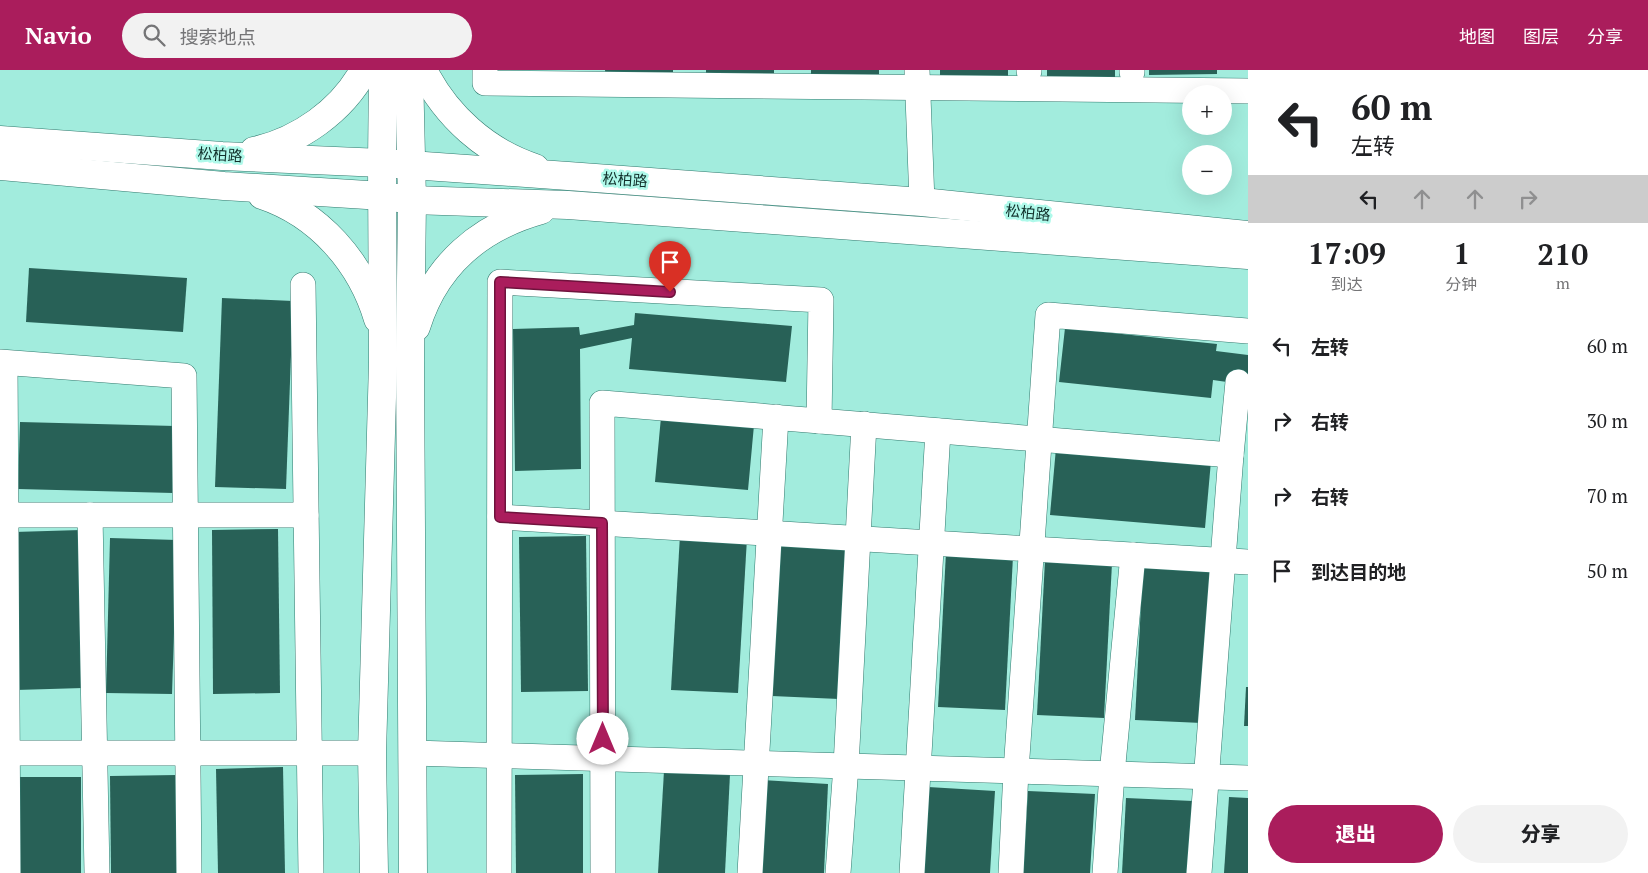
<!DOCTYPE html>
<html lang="zh">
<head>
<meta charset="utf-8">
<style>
	:root { --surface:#fff; --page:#f2f2f2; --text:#202124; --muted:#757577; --accent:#aa1d5c }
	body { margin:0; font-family:"PT Serif","Noto Sans SC",serif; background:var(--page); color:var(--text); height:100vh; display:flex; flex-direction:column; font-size:19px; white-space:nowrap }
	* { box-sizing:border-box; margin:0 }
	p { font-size:16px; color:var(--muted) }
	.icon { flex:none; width:28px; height:28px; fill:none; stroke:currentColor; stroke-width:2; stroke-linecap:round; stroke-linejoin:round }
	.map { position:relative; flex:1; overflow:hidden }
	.side { display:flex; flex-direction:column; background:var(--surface); width:400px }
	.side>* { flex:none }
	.banner { background:#fff; color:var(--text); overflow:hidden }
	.fabs { position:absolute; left:1182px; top:15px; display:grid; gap:10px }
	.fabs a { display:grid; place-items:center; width:50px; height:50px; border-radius:50%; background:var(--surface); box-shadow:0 5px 20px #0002; font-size:25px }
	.pin { position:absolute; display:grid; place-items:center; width:42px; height:42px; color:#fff; margin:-51px -21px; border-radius:50% 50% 50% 0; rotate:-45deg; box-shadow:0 0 5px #0007 }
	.pin .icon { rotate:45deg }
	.me { position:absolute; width:55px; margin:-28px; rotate:0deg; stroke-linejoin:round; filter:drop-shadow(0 0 4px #0008) }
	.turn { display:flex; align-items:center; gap:18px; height:105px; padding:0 20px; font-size:22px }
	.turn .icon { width:65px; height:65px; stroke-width:2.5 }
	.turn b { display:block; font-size:35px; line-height:42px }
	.lanes { display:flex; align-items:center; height:48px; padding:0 20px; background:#0003; justify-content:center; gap:25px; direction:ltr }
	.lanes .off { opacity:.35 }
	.eta { display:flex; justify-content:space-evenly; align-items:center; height:85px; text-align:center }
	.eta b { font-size:30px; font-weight:800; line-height:35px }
	.action { display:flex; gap:10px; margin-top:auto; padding:10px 20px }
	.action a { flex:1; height:58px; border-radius:30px; background:var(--accent); color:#fff; font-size:20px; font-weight:800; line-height:58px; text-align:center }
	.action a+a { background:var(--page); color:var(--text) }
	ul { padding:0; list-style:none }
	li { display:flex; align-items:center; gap:15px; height:75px; padding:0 20px }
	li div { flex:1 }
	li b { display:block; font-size:19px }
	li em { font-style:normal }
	header { display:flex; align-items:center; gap:30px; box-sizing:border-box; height:70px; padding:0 25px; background:var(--accent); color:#fff }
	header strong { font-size:24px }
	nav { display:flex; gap:28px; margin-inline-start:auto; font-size:18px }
	.search { width:350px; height:45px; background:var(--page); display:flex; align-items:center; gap:12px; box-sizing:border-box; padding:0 18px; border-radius:28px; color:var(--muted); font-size:19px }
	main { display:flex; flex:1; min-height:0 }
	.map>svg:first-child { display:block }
</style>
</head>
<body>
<header>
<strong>Navio</strong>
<div class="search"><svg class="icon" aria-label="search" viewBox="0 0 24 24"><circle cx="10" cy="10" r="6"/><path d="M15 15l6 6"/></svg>搜索地点</div>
<nav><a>地图</a><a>图层</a><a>分享</a></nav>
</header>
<main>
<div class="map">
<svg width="1248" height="803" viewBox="0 0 1248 803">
	<rect width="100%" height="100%" fill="#a2ecdd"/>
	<g fill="#286157">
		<path d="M605,0H673V8L606,9Z"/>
		<path d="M706,0H774V4L706,5Z"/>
		<path d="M811,0H879V9L811,10Z"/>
		<path d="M940,0H1008V7L940,8Z"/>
		<path d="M1047,0H1115V11L1047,12Z"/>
		<path d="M1149,0H1217V4L1149,5Z"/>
		<path d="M29,198L187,208L183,262L26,252Z"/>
		<path d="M222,228L293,231L286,419L215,417Z"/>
		<path d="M635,243L792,256L786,312L629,299L632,268L580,279L581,399L515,401L513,259L579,257L580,265L634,255Z"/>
		<path d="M1065,258L1217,274L1216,281L1248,285V315L1213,310L1211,328L1059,312Z"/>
		<path d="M661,347L754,355L748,420L655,412Z"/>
		<path d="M20,352L175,356L173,423L18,419Z"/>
		<path d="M1056,378L1211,391L1205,458L1050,445Z"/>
		<path d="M278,459L280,623L213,624L212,460Z"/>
		<path d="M81,460L83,618L16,620L14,462Z"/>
		<path d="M680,465L747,468L738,623L671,620Z"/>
		<path d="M586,466L588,621L521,622L519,467Z"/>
		<path d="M110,468L177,470L172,624L106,623Z"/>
		<path d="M780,471L847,474L839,629L772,626Z"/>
		<path d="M946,482L1013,486L1005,640L938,637Z"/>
		<path d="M1045,490L1112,493L1104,648L1037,645Z"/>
		<path d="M1143,495L1210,498L1202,653L1135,650Z"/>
		<path d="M1246,617H1248V656H1244Z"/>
		<path d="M283,697L285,803H218L216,699Z"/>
		<path d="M664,701L730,704L725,803H658Z"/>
		<path d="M583,704V803H516L515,705Z"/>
		<path d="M177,705L178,803H111L110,706Z"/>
		<rect x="14" y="707" width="67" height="96"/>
		<path d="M762,710L828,714L824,803H757Z"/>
		<path d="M928,717L995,721L990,803H923Z"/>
		<path d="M1028,721L1095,724L1090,803H1023Z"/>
		<path d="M1229,727L1248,728V803H1224Z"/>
		<path d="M1126,728L1193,731L1189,803H1122Z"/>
	</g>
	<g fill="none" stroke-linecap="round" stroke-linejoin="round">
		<defs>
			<g id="minor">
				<path d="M485,0V13L1248,21"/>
				<path d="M917,0L922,132"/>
				<path d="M1029,0V1"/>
				<path d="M1132,0V2"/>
				<path d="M303,215L311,803"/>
				<path d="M0,292L184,306L189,803"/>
				<path d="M5,293L8,803"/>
				<path d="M1231,385L1238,312"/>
				<path d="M0,445H306"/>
				<path d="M90,445L97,803"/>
				<path d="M500,447L1248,492"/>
				<path d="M0,683H372"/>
				<path d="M413,683L1248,708"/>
				<path d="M499,803L500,212L821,230L819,351"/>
				<path d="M603,803L602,333L1231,385L1199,803"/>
				<path d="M750,803L776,347"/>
				<path d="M838,803L846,696L864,354"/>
				<path d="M912,803L938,361"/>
				<path d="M1011,803L1016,701L1048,245L1248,261"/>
				<path d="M1105,803L1112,704L1133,485"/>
			</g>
			<g id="tertiary">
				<path d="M409,0L412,130L410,290L413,803"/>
				<path d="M423,0C446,46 486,82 535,98"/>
				<path d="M0,70L222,86L382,93L568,106L922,132L1248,165"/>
				<path d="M254,81C299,71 342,41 364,0"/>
				<path d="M0,96L224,116L383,126L412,130L568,135L1248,185"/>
				<path d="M262,125C319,144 361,192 378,249"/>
				<path d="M416,257C435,195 480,157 541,140"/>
				<path d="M374,803L372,683L383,292L382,93L383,0"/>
			</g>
		</defs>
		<use href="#minor" stroke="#307a6e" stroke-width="26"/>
		<use href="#tertiary" stroke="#307a6e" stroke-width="29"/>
		<use href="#minor" stroke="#fff" stroke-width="25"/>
		<use href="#tertiary" stroke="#fff" stroke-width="28"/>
	</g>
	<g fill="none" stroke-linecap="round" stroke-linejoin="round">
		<defs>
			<path id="route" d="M603,669L602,453L500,447V212L670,222"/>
		</defs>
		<use href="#route" stroke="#6e133c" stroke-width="12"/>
		<use href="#route" stroke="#aa1d5c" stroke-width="9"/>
	</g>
	<g text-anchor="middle" stroke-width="5" stroke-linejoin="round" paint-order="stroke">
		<g font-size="15" fill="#11302b" stroke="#aff9ea">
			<text transform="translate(220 85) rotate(4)" y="5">松柏路</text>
			<text transform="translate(625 110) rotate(4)" y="5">松柏路</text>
			<text transform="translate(1028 143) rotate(6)" y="5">松柏路</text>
		</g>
	</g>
</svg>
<div class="fabs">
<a>+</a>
<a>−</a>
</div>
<div class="pin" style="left:670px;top:222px;background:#d93025"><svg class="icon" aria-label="arrive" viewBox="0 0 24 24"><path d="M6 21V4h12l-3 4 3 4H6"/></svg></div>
<svg class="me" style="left:603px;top:669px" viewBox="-20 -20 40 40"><circle r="19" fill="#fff"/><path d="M0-13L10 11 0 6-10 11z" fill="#aa1d5c"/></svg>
</div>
<section class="side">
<div class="banner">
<div class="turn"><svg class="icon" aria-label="left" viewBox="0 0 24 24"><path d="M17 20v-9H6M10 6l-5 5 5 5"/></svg><div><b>60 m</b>左转</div></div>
<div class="lanes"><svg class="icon" aria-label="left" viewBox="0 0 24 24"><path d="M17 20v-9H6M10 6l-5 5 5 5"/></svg><svg class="icon off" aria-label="ahead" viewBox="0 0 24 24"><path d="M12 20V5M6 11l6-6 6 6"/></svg><svg class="icon off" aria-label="ahead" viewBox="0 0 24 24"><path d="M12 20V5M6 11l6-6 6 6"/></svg><svg class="icon off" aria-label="right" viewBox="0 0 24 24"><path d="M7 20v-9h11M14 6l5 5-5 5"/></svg></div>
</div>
<div class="eta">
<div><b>17:09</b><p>到达</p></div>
<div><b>1</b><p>分钟</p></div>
<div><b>210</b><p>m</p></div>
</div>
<ul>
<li><svg class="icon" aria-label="left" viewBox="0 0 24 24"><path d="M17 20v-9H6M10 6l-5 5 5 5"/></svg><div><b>左转</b></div><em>60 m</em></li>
<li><svg class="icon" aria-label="right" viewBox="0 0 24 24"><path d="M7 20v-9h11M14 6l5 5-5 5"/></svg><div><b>右转</b></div><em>30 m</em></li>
<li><svg class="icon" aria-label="right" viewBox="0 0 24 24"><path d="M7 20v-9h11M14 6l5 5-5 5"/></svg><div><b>右转</b></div><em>70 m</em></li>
<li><svg class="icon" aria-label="arrive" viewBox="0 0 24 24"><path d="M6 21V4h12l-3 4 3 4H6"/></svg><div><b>到达目的地</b></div><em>50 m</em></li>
</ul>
<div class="action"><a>退出</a><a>分享</a></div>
</section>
</main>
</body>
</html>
